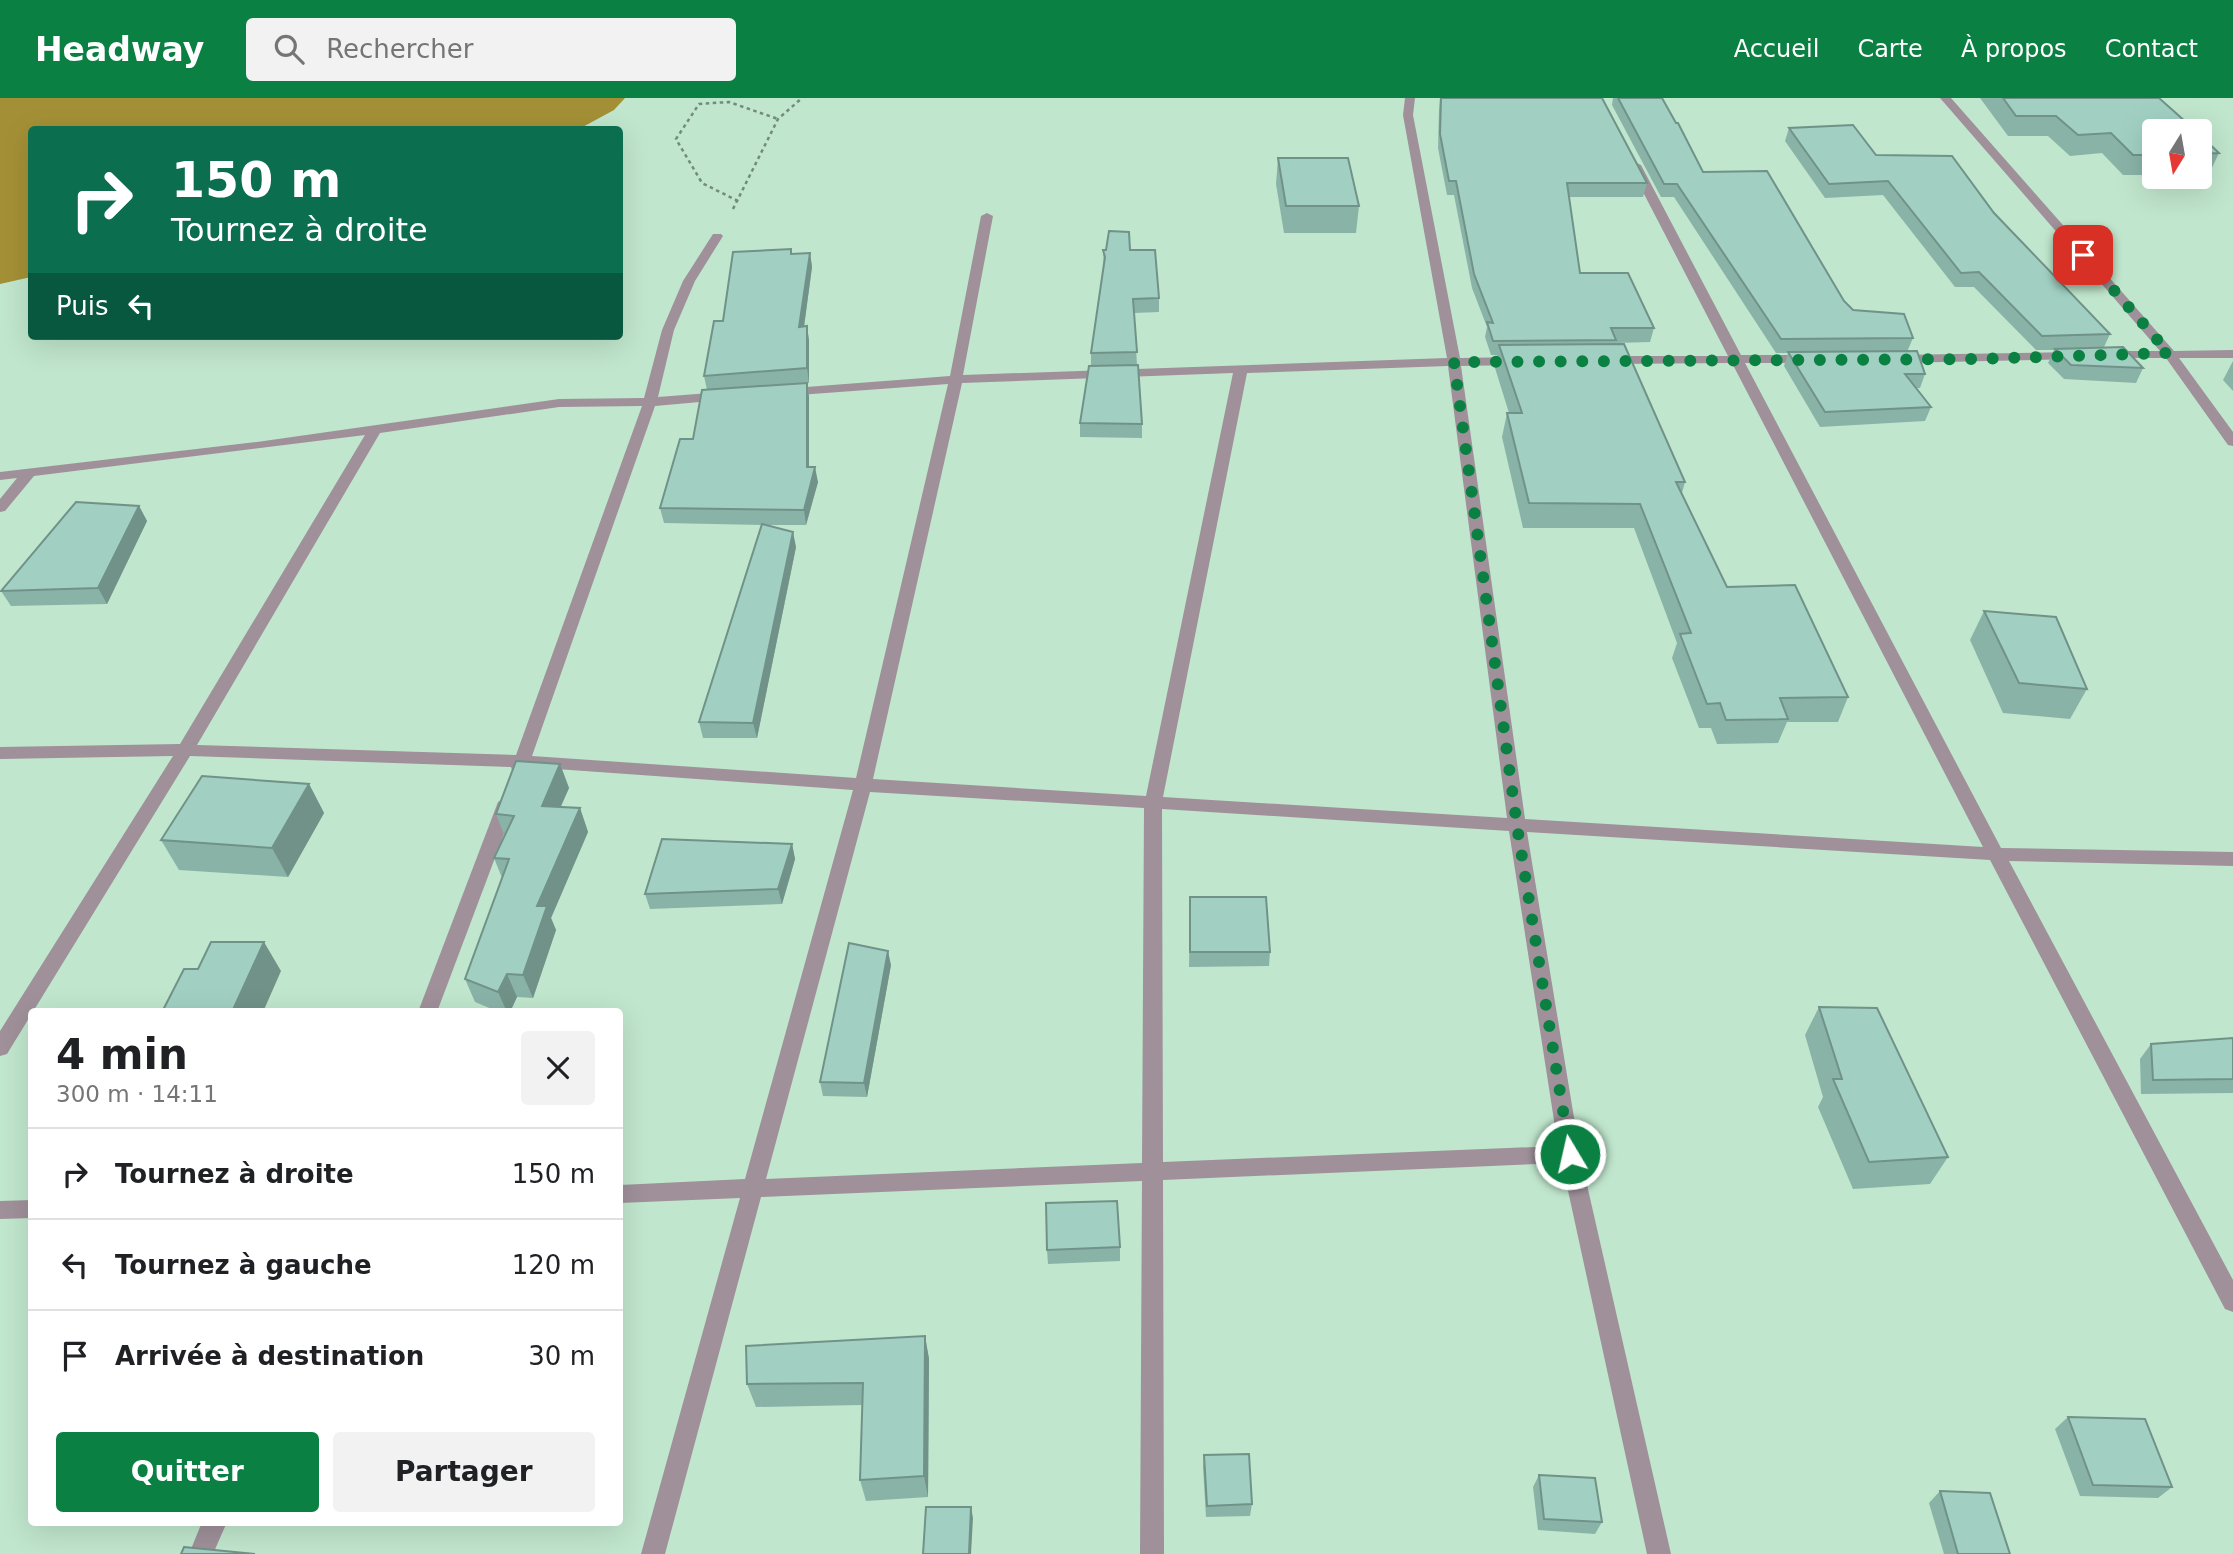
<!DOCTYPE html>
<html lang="fr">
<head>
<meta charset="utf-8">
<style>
	:root { --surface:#fff; --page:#f2f2f2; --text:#202124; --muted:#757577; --line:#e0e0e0; --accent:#0b8043 }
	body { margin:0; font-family:"DejaVu Sans",sans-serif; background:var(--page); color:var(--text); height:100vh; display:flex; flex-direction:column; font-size:26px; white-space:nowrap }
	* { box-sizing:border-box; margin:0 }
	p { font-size:23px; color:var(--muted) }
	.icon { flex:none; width:38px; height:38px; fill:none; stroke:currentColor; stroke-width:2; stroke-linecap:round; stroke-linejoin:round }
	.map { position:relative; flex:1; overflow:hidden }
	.panel { position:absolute; left:28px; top:910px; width:595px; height:518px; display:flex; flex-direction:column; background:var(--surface); border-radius:7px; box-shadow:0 7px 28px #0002 }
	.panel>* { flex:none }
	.hud { position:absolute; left:28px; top:28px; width:595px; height:214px; border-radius:7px; box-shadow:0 7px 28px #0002; background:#0b6e4f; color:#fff; overflow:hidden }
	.needle { width:46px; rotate:191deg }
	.buttons { position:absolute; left:2142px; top:21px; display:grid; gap:14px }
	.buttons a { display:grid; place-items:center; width:70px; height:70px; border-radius:7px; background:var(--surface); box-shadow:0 7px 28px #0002; font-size:35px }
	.pin { position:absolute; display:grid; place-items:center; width:60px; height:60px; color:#fff; margin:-30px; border-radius:14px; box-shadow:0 4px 10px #0006 }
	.me { position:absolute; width:77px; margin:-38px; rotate:351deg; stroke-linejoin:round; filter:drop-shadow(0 0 5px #0008) }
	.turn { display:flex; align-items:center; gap:24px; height:147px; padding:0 28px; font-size:32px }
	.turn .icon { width:91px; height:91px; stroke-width:2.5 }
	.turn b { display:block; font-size:49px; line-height:60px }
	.then { display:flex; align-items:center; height:66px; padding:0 28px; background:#0003; gap:14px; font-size:26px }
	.round { display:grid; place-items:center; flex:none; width:74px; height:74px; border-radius:7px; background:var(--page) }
	.head { display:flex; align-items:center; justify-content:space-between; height:119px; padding:0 28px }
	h1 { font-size:42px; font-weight:600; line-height:52px }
	.button { display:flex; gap:14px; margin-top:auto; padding:14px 28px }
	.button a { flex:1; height:80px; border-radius:7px; background:var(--accent); color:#fff; font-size:28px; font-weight:600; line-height:80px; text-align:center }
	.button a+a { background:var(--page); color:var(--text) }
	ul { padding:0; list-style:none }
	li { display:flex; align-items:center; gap:21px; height:91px; padding:0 28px; border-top:2px solid var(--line) }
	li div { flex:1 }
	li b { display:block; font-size:26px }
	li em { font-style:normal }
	header { display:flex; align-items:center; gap:42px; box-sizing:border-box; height:98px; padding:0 35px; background:var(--accent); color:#fff }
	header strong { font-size:33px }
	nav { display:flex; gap:38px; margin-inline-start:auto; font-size:24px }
	.search { width:490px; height:63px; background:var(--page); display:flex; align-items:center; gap:18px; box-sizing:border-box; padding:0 24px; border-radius:7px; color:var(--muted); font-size:26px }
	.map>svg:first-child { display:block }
</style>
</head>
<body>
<header>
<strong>Headway</strong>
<div class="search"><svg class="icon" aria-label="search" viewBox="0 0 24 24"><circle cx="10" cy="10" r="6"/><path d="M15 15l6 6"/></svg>Rechercher</div>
<nav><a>Accueil</a><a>Carte</a><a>À propos</a><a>Contact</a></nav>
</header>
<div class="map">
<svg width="2233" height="1456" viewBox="0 0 2233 1456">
	<rect width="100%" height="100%" fill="#c0e6cd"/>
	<path fill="#a39036" d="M0,0H625L614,12L579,31L32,32L31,179L0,186Z"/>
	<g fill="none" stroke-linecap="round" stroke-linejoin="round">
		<g stroke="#718c7b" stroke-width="2.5" stroke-dasharray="3.5 3.5" stroke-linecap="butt">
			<path d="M738,103L702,85L676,41L699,6L729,4L778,21"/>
			<path d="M733,111L778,21L802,0"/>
		</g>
		<g fill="#9f909a" fill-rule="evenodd">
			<path d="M1405,0H1415L1413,17L1460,260L1519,259L1525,263L1519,267L1461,268L1525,721L1983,749L1732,265L1610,266L1604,262L1610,258H1728L1629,67L1635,64L1641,67L1741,257H1810L1816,261L1810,265H1745L2001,750L2233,754V768L2009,763L2233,1182V1214L2225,1211L1990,762L1527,734L1580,1056L1671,1456H1647L1562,1065L1163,1082L1164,1456H1140L1142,1083L761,1099L665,1456H641L740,1100L620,1105V1087L745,1081L853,692L528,669L525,675H513L511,669L190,658L7,956L0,958V933L173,658L0,661V649L180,646L365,337L34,378L5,413L0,414V401L17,380L0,382V374L257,344L559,301L644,300L662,232L683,183L713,136H721L723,138L695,183L674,232L658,299L722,294L729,298L722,302L655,308L532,658L856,680L948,286L785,298L778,294L780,291L950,278L981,118L987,115L993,118L963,277L1447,260L1403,17ZM1448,268L1507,720L1163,699L1247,275ZM1233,275L1146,698L873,681L962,285ZM642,308L516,657L197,647L380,335L559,309ZM870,694L1144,710L1142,1065L766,1081ZM1162,711L1509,733L1558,1048L1163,1064Z"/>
			<path d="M1940,0H1951L2174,253L2233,252V260H2179L2233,334V348L2228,347L2166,260H2102V254L2107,253H2160Z"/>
			<path d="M2076,254L2082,258L2081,261L1897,265L1891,261L1897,257Z"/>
			<path d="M507,698L516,704L437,914H418L498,704Z"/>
			<path d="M32,1102V1120L0,1121V1103Z"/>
			<path d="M202,1424H227L213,1456H189Z"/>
		</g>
	</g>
	<g fill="#8ab3a8">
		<path d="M1440,0L1647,85L1643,99H1569L1580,175L1654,230L1650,244L1616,245V246L1685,384L1682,395L1727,489L1848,599L1838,624H1787L1778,645L1717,646L1711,630H1699L1672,560L1677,545L1634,430H1523L1502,339L1507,315H1509L1495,270L1497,257H1491L1485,239L1487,229L1472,190L1454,97H1447L1438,50L1439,12Z"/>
		<path d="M1613,0H1662L1703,74L1853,212L1913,240L1907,254L1925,276L1920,290H1916L1931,309L1925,323L1820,329L1784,268L1788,255H1776L1674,99H1661L1612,7Z"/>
		<path d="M1980,0H2159L2154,33V77H2123L2102,55L2070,58L2048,38H2008Z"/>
		<path d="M1789,30L1876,57L1994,115L2110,236L2104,249L2143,270L2136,285L2064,281L2048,265L2054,252H2036L1974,189H1955L1883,97L1825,100L1785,43Z"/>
		<path d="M2200,37L2219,55L2209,76H2200Z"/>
		<path d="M1278,60L1359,108L1356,135H1284L1276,86Z"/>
		<path d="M791,151V156L810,155L812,169L804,229L807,228L809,243V285H807L809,299V369L818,384L806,427H763L796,449L757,640H703L699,624L762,427L664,425L660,410L693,341L707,292L704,278L723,223Z"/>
		<path d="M1103,152H1130L1159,200V214L1134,215L1137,267L1142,326V340L1080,339V325L1091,268V255L1104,168Z"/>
		<path d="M2233,263V293L2223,282Z"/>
		<path d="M139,408L147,423L107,506L11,508L1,493Z"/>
		<path d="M1984,513L2087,591L2070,621L2003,615L1970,542Z"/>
		<path d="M560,666L569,690L560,709L580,710L588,734L551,820L556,832L533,900L517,899L510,914H499L475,904L465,881L502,780L494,760L505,739L496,716Z"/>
		<path d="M309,686L324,715L288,779L179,772L161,742Z"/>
		<path d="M792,746L795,761L782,806L650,811L645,796Z"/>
		<path d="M1190,799L1270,854L1269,868L1189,869Z"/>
		<path d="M891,867L867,999L823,998L820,984Z"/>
		<path d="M1819,909L1948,1059L1930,1086L1853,1091L1818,1009L1823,999L1805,937Z"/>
		<path d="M2233,940V995L2141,996L2140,961L2151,946Z"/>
		<path d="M1120,1149V1163L1048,1166L1047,1152Z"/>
		<path d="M925,1238L929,1261L928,1399L866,1403L860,1382L862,1307L756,1309L747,1286Z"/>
		<path d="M2068,1319L2172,1389L2158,1400L2080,1398L2055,1331Z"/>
		<path d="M1204,1357L1252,1406L1250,1418L1206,1419L1203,1369Z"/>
		<path d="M1539,1377L1602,1424L1595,1436L1538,1432L1533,1389Z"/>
		<path d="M1940,1393L2010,1456H1944L1929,1405Z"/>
	</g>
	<g fill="#719288">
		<path d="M810,155L812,169L802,243L799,229Z"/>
		<path d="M807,228L809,243V285L807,270Z"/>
		<path d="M807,285L809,299V384L807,369Z"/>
		<path d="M815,369L818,384L806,427L804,412Z"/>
		<path d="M139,408L147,423L107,506L98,490Z"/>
		<path d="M793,434L796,449L757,640L753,625Z"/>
		<path d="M560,666L569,690L551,731L542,708Z"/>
		<path d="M309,686L324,715L288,779L272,750Z"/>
		<path d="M580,710L588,734L551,820L556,832L533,900L523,877L537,808Z"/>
		<path d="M792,746L795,761L782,806L778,791Z"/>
		<path d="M264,844L281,873L263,914H232Z"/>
		<path d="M888,853L891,867L867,999L864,985Z"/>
		<path d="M507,876L517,899L510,914H507L498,894Z"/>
		<path d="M925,1238L929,1261L928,1399L924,1378Z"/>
		<path d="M971,1409L973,1420L971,1456H969Z"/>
	</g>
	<g fill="#a1d0c3" stroke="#719288" stroke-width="2">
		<path d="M1441,0H1602L1647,85H1567L1580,175H1628L1654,230H1611L1616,242L1493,243L1487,224L1493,225L1474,176L1456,83H1449L1440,36Z"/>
		<path d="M1618,0H1662L1676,25H1678L1703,74L1767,73L1844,203L1853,212L1904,216L1913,240L1781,241L1677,86H1664Z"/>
		<path d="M2003,0H2159L2196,33H2154V57H2133L2111,35L2078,37L2056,18H2016Z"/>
		<path d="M1853,27L1876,57L1952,58L1994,115L2110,236L2042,238L1979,174L1961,175L1888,83L1829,86L1789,30Z"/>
		<path d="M2200,37L2219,55L2200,56Z"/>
		<path d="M1278,60H1348L1359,108H1286Z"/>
		<path d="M1109,133L1129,134L1130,152H1155L1159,200L1133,201L1137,254L1091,255L1105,159L1103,152H1106Z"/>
		<path d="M791,151V156L810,155L799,229L807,228V270L704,278L714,223H723L733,154Z"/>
		<path d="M1624,246L1685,384H1676L1727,489L1795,487L1848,599L1780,600L1788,621L1726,622L1720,605L1707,606L1680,536L1691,535L1640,406L1529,405L1507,315H1522L1499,247Z"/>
		<path d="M2123,249L2143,270L2071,267L2055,251Z"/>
		<path d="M1917,253L1925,276H1905L1931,309L1825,314L1788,254Z"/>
		<path d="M1138,267L1142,326L1080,325L1089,268Z"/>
		<path d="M807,285V369H815L804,412L660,410L680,341H693L702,292Z"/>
		<path d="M76,404L139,408L98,490L1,493Z"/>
		<path d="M762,426L793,434L753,625L699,624Z"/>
		<path d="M1984,513L2056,519L2087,591L2019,585Z"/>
		<path d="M516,663L560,666L542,708L580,710L537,808H547L523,877L507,876L498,894L465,881L509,761L494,760L514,718L496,716Z"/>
		<path d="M202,678L309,686L272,750L161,742Z"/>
		<path d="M662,741L792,746L778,791L645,796Z"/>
		<path d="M1190,799H1266L1270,854H1190Z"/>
		<path d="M211,844H264L232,914H162L184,871H198Z"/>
		<path d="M849,845L888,853L864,985L820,984Z"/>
		<path d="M1819,909L1877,910L1948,1059L1869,1064L1833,981H1842Z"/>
		<path d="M2233,940V981L2153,982L2151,946Z"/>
		<path d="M1117,1103L1120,1149L1047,1152L1046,1105Z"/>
		<path d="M925,1238L924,1378L860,1382L863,1285L747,1286L746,1248Z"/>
		<path d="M2068,1319L2145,1321L2172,1389L2093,1387Z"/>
		<path d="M1249,1356L1252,1406L1207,1408L1204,1357Z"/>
		<path d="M1539,1377L1595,1380L1602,1424L1544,1421Z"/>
		<path d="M1940,1393L1990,1395L2010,1456H1958Z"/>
		<path d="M926,1409H971L969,1456H923Z"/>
		<path d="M184,1449L255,1456H181Z"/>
	</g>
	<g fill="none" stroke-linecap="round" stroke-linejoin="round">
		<path stroke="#0b8043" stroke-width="12" stroke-dasharray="0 21.6" d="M1570,1056L1517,728L1454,264L1976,261L2169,255L2083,157"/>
	</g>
</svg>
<div class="buttons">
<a><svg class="needle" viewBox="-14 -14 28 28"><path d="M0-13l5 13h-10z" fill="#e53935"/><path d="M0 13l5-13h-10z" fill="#757577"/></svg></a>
</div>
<div class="pin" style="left:2083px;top:157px;background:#d93025"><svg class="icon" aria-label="arrive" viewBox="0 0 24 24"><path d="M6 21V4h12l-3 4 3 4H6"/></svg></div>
<svg class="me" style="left:1570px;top:1056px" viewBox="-20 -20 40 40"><circle r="17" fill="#0b8043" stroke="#fff" stroke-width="3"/><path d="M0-11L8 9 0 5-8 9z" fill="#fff"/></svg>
<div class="hud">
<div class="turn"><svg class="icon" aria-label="right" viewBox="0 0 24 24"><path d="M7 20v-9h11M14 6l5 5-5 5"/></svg><div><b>150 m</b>Tournez à droite</div></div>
<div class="then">Puis<svg class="icon" aria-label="left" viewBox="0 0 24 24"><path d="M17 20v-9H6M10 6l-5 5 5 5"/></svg></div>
</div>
<section class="panel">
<div class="head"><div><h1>4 min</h1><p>300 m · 14:11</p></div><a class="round"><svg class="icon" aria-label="close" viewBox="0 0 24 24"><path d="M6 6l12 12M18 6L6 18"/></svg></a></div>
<ul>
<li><svg class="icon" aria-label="right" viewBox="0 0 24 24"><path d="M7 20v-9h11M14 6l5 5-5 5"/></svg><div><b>Tournez à droite</b></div><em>150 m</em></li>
<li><svg class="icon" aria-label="left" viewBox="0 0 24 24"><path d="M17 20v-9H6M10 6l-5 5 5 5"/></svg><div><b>Tournez à gauche</b></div><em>120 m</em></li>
<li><svg class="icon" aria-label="arrive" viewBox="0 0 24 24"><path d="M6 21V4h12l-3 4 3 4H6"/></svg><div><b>Arrivée à destination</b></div><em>30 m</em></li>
</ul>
<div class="button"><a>Quitter</a><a>Partager</a></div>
</section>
</div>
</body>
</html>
